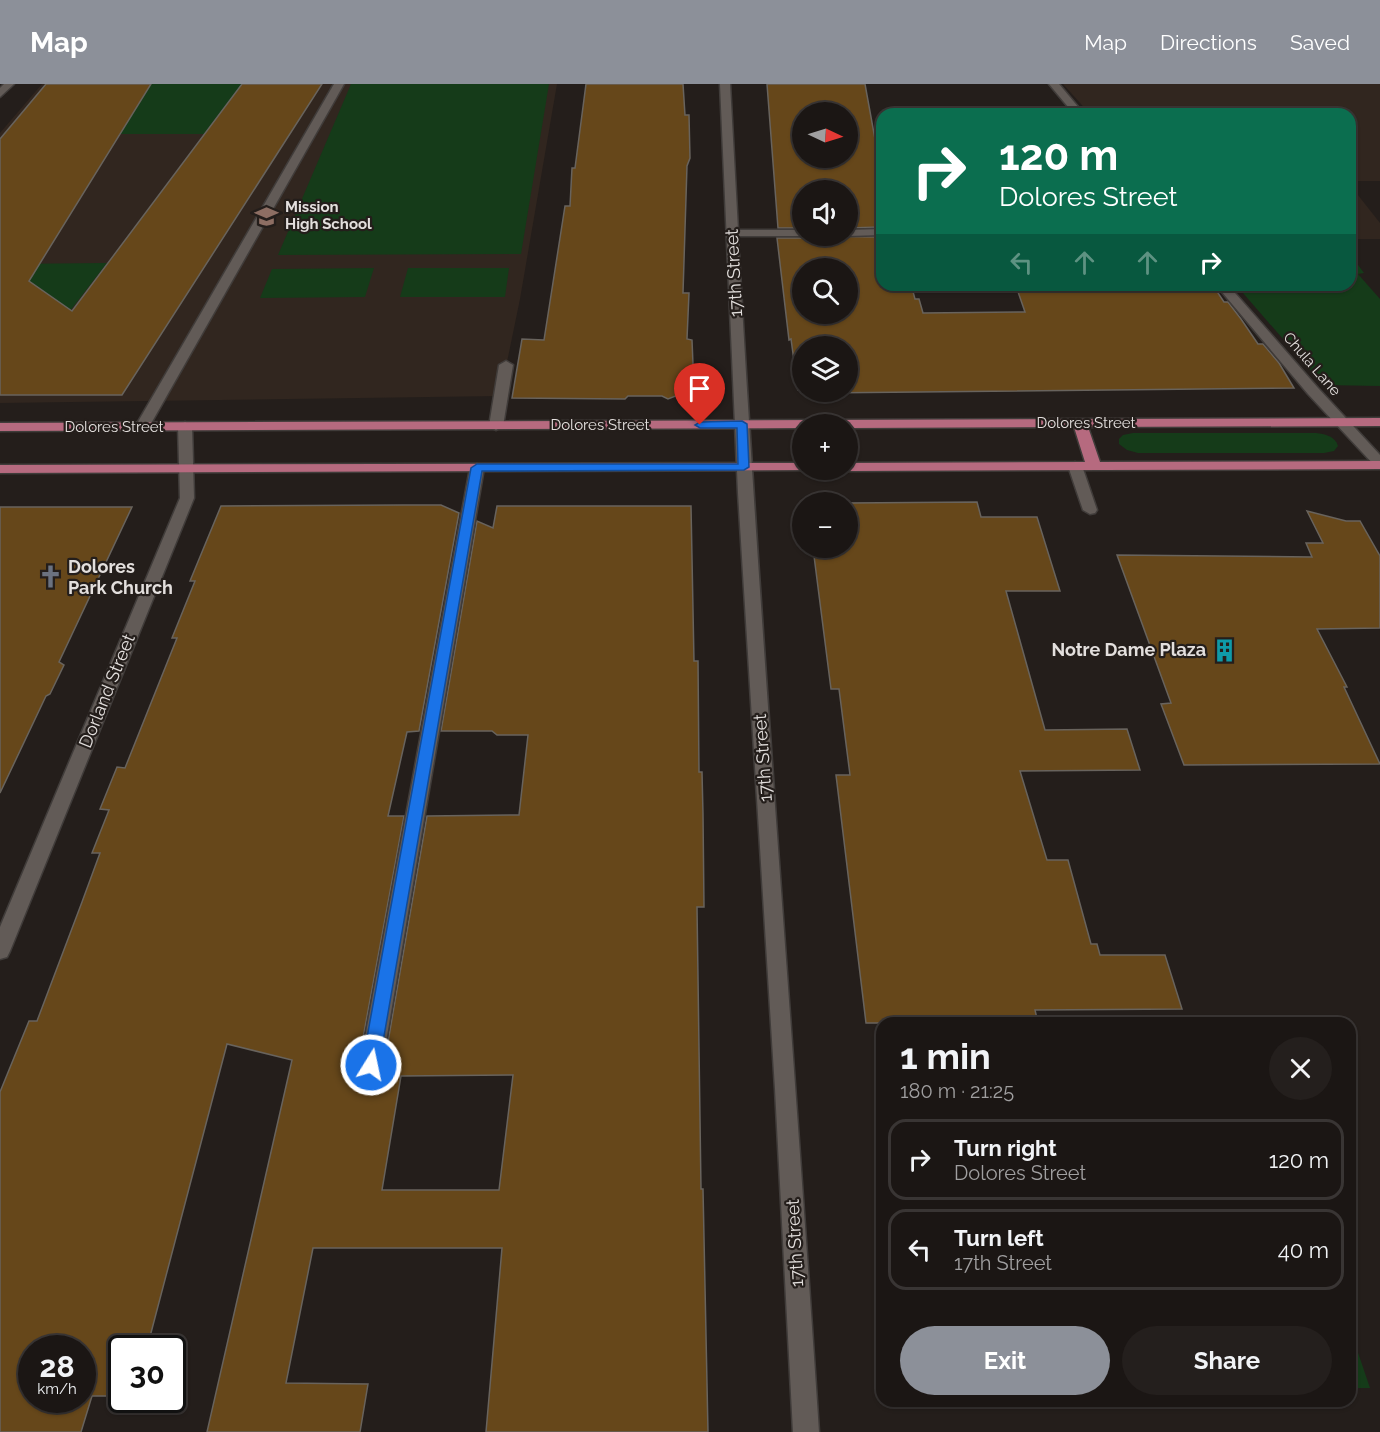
<!DOCTYPE html>
<html lang="en">
<head>
<meta charset="utf-8">
<style>
	:root { --surface:#1b1614; --page:#241f1d; --text:#f1f3f6; --muted:#a09fa0; --line:#393534; --accent:#8c9099 }
	body { margin:0; font-family:Raleway,sans-serif; background:var(--page); color:var(--text); height:100vh; display:flex; flex-direction:column; font-size:22px; white-space:nowrap }
	* { box-sizing:border-box; margin:0 }
	p { font-size:20px; color:var(--muted) }
	.icon { flex:none; width:33px; height:33px; fill:none; stroke:currentColor; stroke-width:2; stroke-linecap:round; stroke-linejoin:round }
	.map { position:relative; flex:1; overflow:hidden }
	.panel { position:absolute; left:876px; top:933px; width:480px; height:390px; display:flex; flex-direction:column; background:var(--surface); border-radius:18px; box-shadow:0 2px 4px #0004,0 0 0 2px var(--line) }
	.panel>* { flex:none }
	.hud { position:absolute; left:876px; top:24px; width:480px; height:183px; border-radius:18px; box-shadow:0 2px 4px #0004,0 0 0 2px var(--line); background:#0b6e4f; color:#fff; overflow:hidden }
	.needle { width:39px; rotate:94deg }
	.controls { position:absolute; left:792px; top:18px; display:grid; gap:12px }
	.controls a { display:grid; place-items:center; width:66px; height:66px; border-radius:50%; background:var(--surface); box-shadow:0 2px 4px #0004,0 0 0 2px var(--line); font-size:30px }
	.speed { position:absolute; left:18px; top:1251px; display:flex; gap:12px; font-size:30px; font-weight:700; text-align:center }
	.speed>* { display:grid; place-content:center; width:78px; height:78px; border-radius:50%; background:var(--surface); box-shadow:0 2px 4px #0004,0 0 0 2px var(--line); line-height:1 }
	.speed small { font-size:15px; font-weight:400 }
	.speed .limit { border:3px solid #111; border-radius:9px; background:#fff; color:#111 }
	.pin { position:absolute; display:grid; place-items:center; width:51px; height:51px; color:#fff; margin:-62px -26px; border-radius:50% 50% 50% 0; rotate:-45deg; box-shadow:0 0 6px #0007 }
	.pin .icon { rotate:45deg }
	.me { position:absolute; width:66px; margin:-33px; rotate:10deg; stroke-linejoin:round; filter:drop-shadow(0 0 4px #0008) }
	.turn { display:flex; align-items:center; gap:21px; height:126px; padding:0 24px; font-size:27px }
	.turn .icon { width:78px; height:78px; stroke-width:2.5 }
	.turn b { display:block; font-size:42px; line-height:51px }
	.lanes { display:flex; align-items:center; height:57px; padding:0 24px; background:#0003; justify-content:center; gap:30px; direction:ltr }
	.lanes .off { opacity:.35 }
	.round { display:grid; place-items:center; flex:none; width:63px; height:63px; border-radius:32px; background:var(--page) }
	.overview { display:flex; align-items:center; justify-content:space-between; height:102px; padding:0 24px }
	h1 { font-size:36px; font-weight:700; line-height:45px }
	.cta { display:flex; gap:12px; margin-top:auto; padding:12px 24px }
	.cta a { flex:1; height:69px; border-radius:36px; background:var(--accent); color:#fff; font-size:24px; font-weight:700; line-height:69px; text-align:center }
	.cta a+a { background:var(--page); color:var(--text) }
	ul { padding:0; list-style:none }
	li { display:flex; align-items:center; gap:18px; height:81px; margin:0 12px 9px; padding:0 12px; border:3px solid var(--line); border-radius:18px }
	li div { flex:1 }
	li b { display:block; font-size:22px }
	li em { font-style:normal }
	header { display:flex; align-items:center; gap:36px; box-sizing:border-box; height:84px; padding:0 30px; background:var(--accent); color:#fff }
	header strong { font-size:28px }
	nav { display:flex; gap:33px; margin-inline-start:auto; font-size:21px }
	.map>svg:first-child { display:block }
</style>
</head>
<body>
<header>
<strong>Map</strong>
<nav><a>Map</a><a>Directions</a><a>Saved</a></nav>
</header>
<div class="map">
<svg width="1380" height="1348" viewBox="0 0 1380 1348">
	<rect width="100%" height="100%" fill="#241e1b"/>
	<g fill="#31261f">
		<path d="M42,0H557L520,215L500,312L0,319V49Z"/>
		<path d="M1063,0H1380V97H1350V30H1090Z"/>
		<path d="M1350,101L1380,139V155H1350Z"/>
	</g>
	<g fill="#153b19">
		<path d="M151,0H242L204,50H90Z"/>
		<path d="M351,0H549L521,170L278,171Z"/>
		<path d="M1350,170L1364,189L1358,190L1380,215V302L1323,301L1236,201H1350Z"/>
		<path d="M107,179L50,253L6,180Z"/>
		<path d="M374,184L365,213L260,214L272,185Z"/>
		<path d="M408,184H509L505,213H400Z"/>
		<path d="M1133,349H1316C1325,350 1335,352 1338,362L1334,367L1324,369H1138L1127,366L1119,360V355L1123,351Z"/>
		<path d="M1350,1245L1370,1304H1350Z"/>
	</g>
	<g fill="#66471a" stroke="#68635d" stroke-width="1.5" fill-rule="evenodd">
		<path d="M46,0H151L29,197L72,227L242,0H322L122,311H0V55Z"/>
		<path d="M586,0H683L685,31H689L690,74L687,82L683,209H689L687,255L692,256L694,305L668,315L662,312H628L625,315L512,314L522,255L544,256L565,122H570L572,84H575Z"/>
		<path d="M767,0H865L881,88H877L882,115V143L848,144V106H802V144H778ZM802,28H848V74H802Z"/>
		<path d="M804,152L882,153V201H906L907,204H912L915,215H919L923,229L1025,228L1016,202L1214,203L1224,218H1228L1241,235L1258,260H1263L1279,279L1294,304L818,309L848,308V262H802V306H798L791,255L789,256L777,154H802ZM802,184H848V230H802Z"/>
		<path d="M977,418L981,433H1037L1060,507H1006L1045,646L1127,645L1140,686L1020,687L1047,776H1068L1091,860H1097L1100,871H1165L1182,925L1035,926L1038,939H866L836,691H850L839,605H831L813,464H848V419Z"/>
		<path d="M403,421H441L459,429L419,647L407,648L388,732H404L358,981L361,989L370,992L380,990L384,981L427,732L519,731L528,651H497L492,647H441L477,437L493,444L497,422H691L694,577H698L699,688H702L703,730L704,823H697L701,1105H703L708,1348H486L502,1164H313L286,1299L368,1300L360,1348H207L292,976L227,960L147,1264H122V1312H92L81,1348H0V1008L29,937H37L82,818L100,769H92L109,726L100,725L117,683L125,684L177,554H172L195,497H190L221,422ZM513,991L499,1106H382L401,992ZM32,1264H82V1316H32Z"/>
		<path d="M0,423H132L59,578L64,581L50,610L46,612L0,709Z"/>
		<path d="M1307,427L1346,437H1360L1380,472V544L1317,545L1347,603H1344L1380,680L1184,681L1161,620L1171,619L1117,471L1312,473L1306,459H1323Z"/>
	</g>
	<g fill="none" stroke-linecap="round" stroke-linejoin="round">
		<defs>
			<g id="minor">
				<path d="M4,0H14L0,13V4Z"/>
				<path d="M334,0H344L149,343L147,346H137L135,343Z"/>
				<path d="M720,0H730L738,146H802V152H806H738C760,551 793,949 819,1348H793L775,1005L738,409Z"/>
				<path d="M1049,0H1059L1084,30H1074Z"/>
				<path d="M882,145V151L848,152H844H848V146Z"/>
				<path d="M1216,201H1228L1318,304L1380,371V383L1375,382L1308,310Z"/>
				<path d="M506,277L513,281L503,342L496,346L489,342L499,281Z"/>
				<path d="M185,338L192,342L194,414L10,867L7,873L0,875V843L180,414L178,342Z"/>
				<path d="M1075,378L1082,382L1097,426L1095,429L1090,430L1083,426L1068,382Z"/>
				<path d="M477,380L484,384L382,981L379,988L371,990L363,988L360,981L470,384Z"/>
			</g>
			<g id="major">
				<path d="M1380,334V342L1088,343L1100,378L1380,377V385L848,387L843,386H848V379L1085,378L1074,343L848,344V340H802V344L0,347V339Z"/>
				<path d="M802,379V386H807L0,389V381Z"/>
			</g>
		</defs>
		<use href="#minor" stroke="#403c3a" stroke-width="3"/>
		<use href="#major" stroke="#403c3a" stroke-width="3"/>
		<use href="#minor" fill="#625b57" fill-rule="evenodd"/>
		<use href="#major" fill="#b66a7f" fill-rule="evenodd"/>
	</g>
	<path fill="#1a73e8" stroke="#114b97" stroke-width="1.5" d="M742,337L747,340L749,383L744,386L482,387L379,981L377,986L371,988L365,986L362,981L471,384L477,380H738L737,344H700L695,341L700,338Z"/>
	<defs>
		<symbol id="school-bare" viewBox="-9 -9 18 18"><path d="M0-5L7-2L0 1L-7-2ZM-4 1L0 2.5L4 1V4Q0 6-4 4Z" fill="#8d6e63" stroke="#241e1b" stroke-width="2.5" paint-order="stroke"/></symbol>
		<symbol id="church-bare" viewBox="-9 -9 18 18"><path d="M-1.2-6h2.4v3.5h3.3v2.4h-3.3V6h-2.4V-.1h-3.3v-2.4h3.3Z" fill="#6b7280" stroke="#241e1b" stroke-width="2.5" paint-order="stroke"/></symbol>
		<symbol id="building-bare" viewBox="-9 -9 18 18"><path d="M-4-6H4V6H1V3H-1V6H-4ZM-2.5-4.3h1.7v1.8h-1.7ZM.8-4.3h1.7v1.8H.8ZM-2.5-1h1.7V.8h-1.7ZM.8-1h1.7V.8H.8Z" fill="#0f9aa8" stroke="#241e1b" stroke-width="2.5" paint-order="stroke"/></symbol>
	</defs>
	<g fill-rule="evenodd">
		<use href="#school-bare" x="250" y="116" width="33" height="33"/>
		<use href="#church-bare" x="34" y="476" width="33" height="33"/>
		<use href="#building-bare" x="1208" y="550" width="33" height="33"/>
	</g>
	<g text-anchor="middle" stroke-width="4.5" stroke-linejoin="round" paint-order="stroke">
		<g font-size="15" font-weight="bold" fill="#e3dfdd" stroke="#241e1b" text-anchor="start">
			<text x="285" y="128">Mission<tspan x="285" dy="17">High School</tspan></text>
		</g>
		<g font-size="15" fill="#e3dfdd" stroke="#241e1b">
			<text transform="translate(1312 280) rotate(49)" y="5">Chula Lane</text>
			<text x="1086" y="344">Dolores Street</text>
			<text x="600" y="346">Dolores Street</text>
			<text x="114" y="348">Dolores Street</text>
		</g>
		<g font-size="18" fill="#e3dfdd" stroke="#241e1b">
			<text transform="translate(734 189) rotate(-93)" y="6">17th Street</text>
			<text transform="translate(107 607) rotate(-68)" y="6">Dorland Street</text>
			<text transform="translate(763 674) rotate(-94)" y="6">17th Street</text>
			<text transform="translate(795 1159) rotate(-93)" y="6">17th Street</text>
		</g>
		<g font-size="18" font-weight="bold" fill="#e3dfdd" stroke="#241e1b" text-anchor="start">
			<text x="68" y="489">Dolores<tspan x="68" dy="21">Park Church</tspan></text>
			<text x="1206" y="572" text-anchor="end">Notre Dame Plaza</text>
		</g>
	</g>
</svg>
<div class="controls">
<a><svg class="needle" viewBox="-14 -14 28 28"><path d="M0-13l5 13h-10z" fill="#e53935"/><path d="M0 13l5-13h-10z" fill="#a09fa0"/></svg></a>
<a><svg class="icon" aria-label="sound" viewBox="0 0 24 24"><path d="M4 9h4l5-4v14l-5-4H4zM17 9q2 3 0 6"/></svg></a>
<a><svg class="icon" aria-label="search" viewBox="0 0 24 24"><circle cx="10" cy="10" r="6"/><path d="M15 15l6 6"/></svg></a>
<a><svg class="icon" aria-label="layers" viewBox="0 0 24 24"><path d="M12 4l9 5-9 5-9-5zM3 14l9 5 9-5"/></svg></a>
<a>+</a>
<a>−</a>
</div>
<div class="speed"><div>28<small>km/h</small></div><div class="limit">30</div></div>
<div class="pin" style="left:700px;top:341px;background:#d93025"><svg class="icon" aria-label="arrive" viewBox="0 0 24 24"><path d="M6 21V4h12l-3 4 3 4H6"/></svg></div>
<svg class="me" style="left:371px;top:981px" viewBox="-20 -20 40 40"><circle r="17" fill="#1a73e8" stroke="#fff" stroke-width="3"/><path d="M0-11L8 9 0 5-8 9z" fill="#fff"/></svg>
<div class="hud">
<div class="turn"><svg class="icon" aria-label="right" viewBox="0 0 24 24"><path d="M7 20v-9h11M14 6l5 5-5 5"/></svg><div><b>120 m</b>Dolores Street</div></div>
<div class="lanes"><svg class="icon off" aria-label="left" viewBox="0 0 24 24"><path d="M17 20v-9H6M10 6l-5 5 5 5"/></svg><svg class="icon off" aria-label="ahead" viewBox="0 0 24 24"><path d="M12 20V5M6 11l6-6 6 6"/></svg><svg class="icon off" aria-label="ahead" viewBox="0 0 24 24"><path d="M12 20V5M6 11l6-6 6 6"/></svg><svg class="icon" aria-label="right" viewBox="0 0 24 24"><path d="M7 20v-9h11M14 6l5 5-5 5"/></svg></div>
</div>
<section class="panel">
<div class="overview"><div><h1>1 min</h1><p>180 m · 21:25</p></div><a class="round"><svg class="icon" aria-label="close" viewBox="0 0 24 24"><path d="M6 6l12 12M18 6L6 18"/></svg></a></div>
<ul>
<li><svg class="icon" aria-label="right" viewBox="0 0 24 24"><path d="M7 20v-9h11M14 6l5 5-5 5"/></svg><div><b>Turn right</b><p>Dolores Street</p></div><em>120 m</em></li>
<li><svg class="icon" aria-label="left" viewBox="0 0 24 24"><path d="M17 20v-9H6M10 6l-5 5 5 5"/></svg><div><b>Turn left</b><p>17th Street</p></div><em>40 m</em></li>
</ul>
<div class="cta"><a>Exit</a><a>Share</a></div>
</section>
</div>
</body>
</html>
